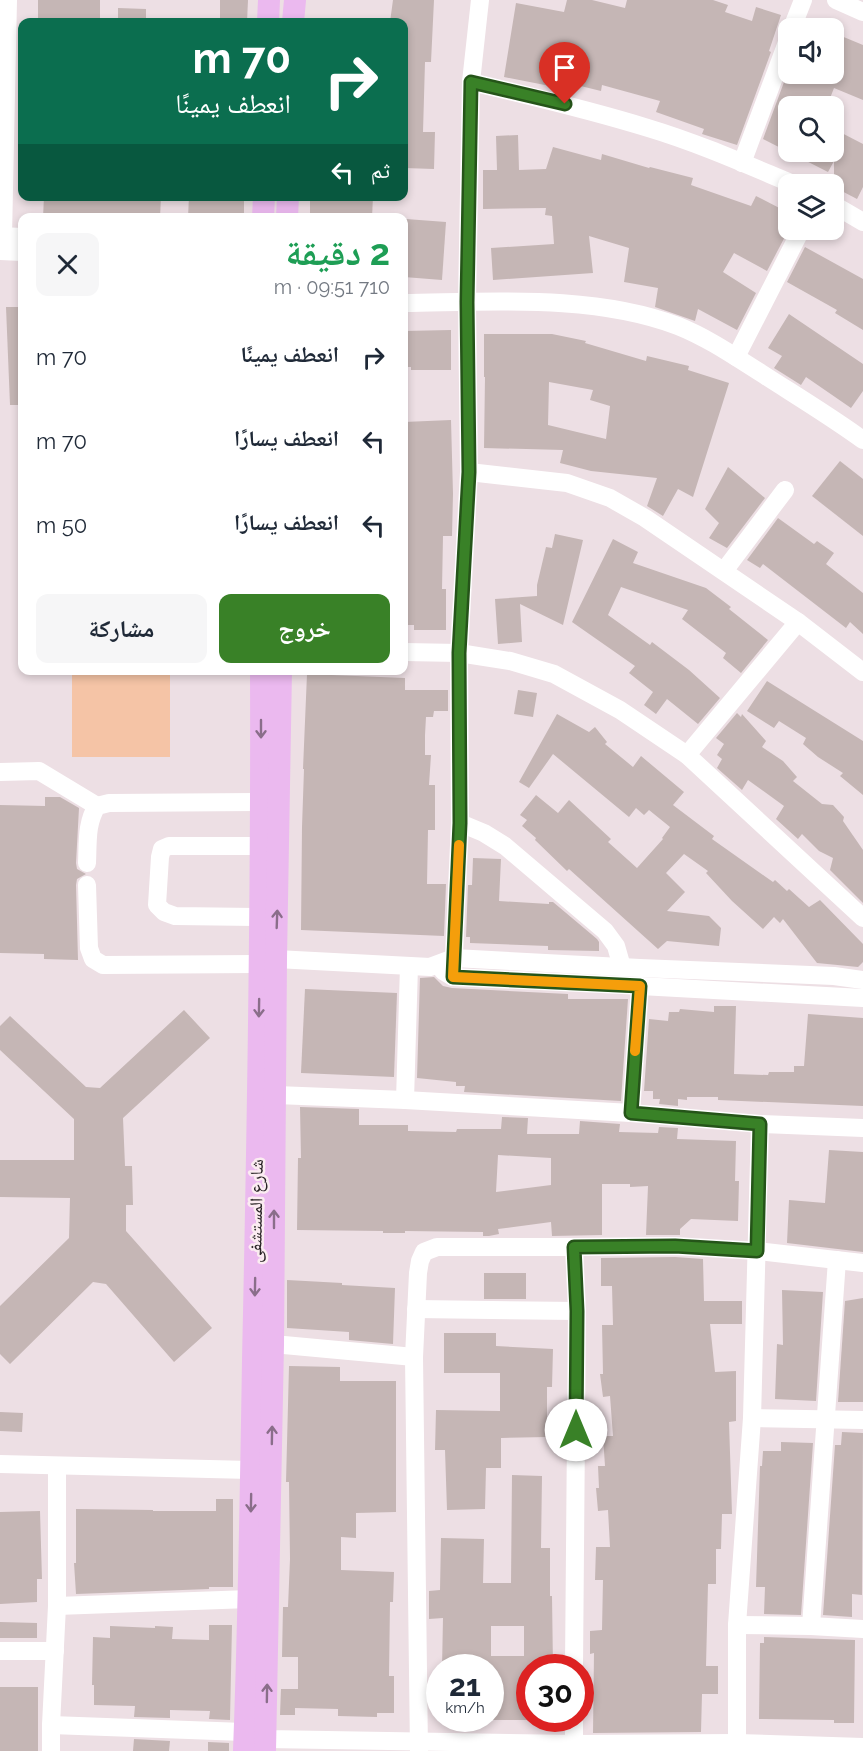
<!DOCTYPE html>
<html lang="ar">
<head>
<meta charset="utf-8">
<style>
	:root { --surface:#fff; --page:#f6f6f7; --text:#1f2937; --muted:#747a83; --accent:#398127 }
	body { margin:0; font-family:Raleway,"Noto Naskh Arabic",sans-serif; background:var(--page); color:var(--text); direction:rtl; height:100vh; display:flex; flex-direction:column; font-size:22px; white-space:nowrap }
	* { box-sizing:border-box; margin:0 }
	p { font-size:20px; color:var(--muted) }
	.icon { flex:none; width:33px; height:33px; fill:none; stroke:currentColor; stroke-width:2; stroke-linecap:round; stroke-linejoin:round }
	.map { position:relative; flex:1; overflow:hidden; direction:ltr }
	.side { position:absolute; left:18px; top:213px; width:390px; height:462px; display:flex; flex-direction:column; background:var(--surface); border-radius:12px; box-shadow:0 3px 9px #0003; direction:rtl }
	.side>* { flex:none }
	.banner { position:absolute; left:18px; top:18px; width:390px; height:183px; border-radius:12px; box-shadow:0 3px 9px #0003; direction:rtl; background:#0b6e4f; color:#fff; overflow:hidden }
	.tools { position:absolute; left:778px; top:18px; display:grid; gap:12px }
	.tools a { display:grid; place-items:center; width:66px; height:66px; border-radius:12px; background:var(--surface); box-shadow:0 3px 9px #0003; font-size:30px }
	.speed { position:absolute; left:426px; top:1654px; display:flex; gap:12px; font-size:30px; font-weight:700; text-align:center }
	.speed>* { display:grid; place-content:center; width:78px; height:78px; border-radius:50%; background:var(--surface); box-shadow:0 3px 9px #0003; line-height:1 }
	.speed small { font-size:15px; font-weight:400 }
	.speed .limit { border:9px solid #d22; background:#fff; color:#111 }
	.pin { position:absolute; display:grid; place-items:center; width:51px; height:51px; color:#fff; margin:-62px -26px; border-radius:50% 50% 50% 0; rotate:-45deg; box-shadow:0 0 6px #0007 }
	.pin .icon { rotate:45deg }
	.me { position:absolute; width:66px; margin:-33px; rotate:0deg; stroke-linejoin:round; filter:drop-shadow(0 0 4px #0008) }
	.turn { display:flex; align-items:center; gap:21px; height:126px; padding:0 18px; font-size:27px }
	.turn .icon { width:78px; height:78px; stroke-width:2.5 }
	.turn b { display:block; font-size:42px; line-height:51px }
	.then { display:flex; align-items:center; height:57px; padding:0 18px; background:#0003; gap:12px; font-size:22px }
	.round { display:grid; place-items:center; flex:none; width:63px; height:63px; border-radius:12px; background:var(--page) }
	.headline { display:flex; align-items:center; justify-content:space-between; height:102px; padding:0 18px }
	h1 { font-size:36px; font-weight:700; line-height:45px; color:#1e9e55 }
	.cta { display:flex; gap:12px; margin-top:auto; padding:12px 18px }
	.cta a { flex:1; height:69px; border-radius:12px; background:var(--accent); color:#fff; font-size:24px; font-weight:700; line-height:69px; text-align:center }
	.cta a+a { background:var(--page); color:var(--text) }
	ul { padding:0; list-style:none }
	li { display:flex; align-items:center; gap:18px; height:84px; padding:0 18px }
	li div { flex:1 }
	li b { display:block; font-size:22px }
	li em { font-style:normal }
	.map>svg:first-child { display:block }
</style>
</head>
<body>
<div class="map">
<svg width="863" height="1751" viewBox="0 0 863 1751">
	<rect width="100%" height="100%" fill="#eddfe4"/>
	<rect fill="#f5c4a6" x="72" y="671" width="98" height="86"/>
	<g fill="#c5b6b5" fill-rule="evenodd">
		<path d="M38,0H100V19H88L87,22H38Z"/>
		<path d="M220,0H248L247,22H220Z"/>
		<path d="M393,0H434L431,62H425L423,132H435L434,169L404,168V22H390Z"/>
		<path d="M567,0H592L625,8L627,0H713L728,5L725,12L752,21L756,7L781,15L769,51L771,52L737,145L702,134L704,129L656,112L660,101L602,85L601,91L552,79L550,86L504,77L516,3L564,12Z"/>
		<path d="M118,8L146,9V22H118Z"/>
		<path d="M834,33L863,45V100L834,88L827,106H789V152H834V129L863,144V187L857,199L834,187V161L828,172L763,139L787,74H834Z"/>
		<path d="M518,135L519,170L546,169L553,147L601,160L602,154L649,168L650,167L693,178L691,185L751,206L756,196L789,213V229L767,271L734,253L723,272L756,293L737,330L698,309L695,321L655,307L658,288L624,282L629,248L589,236L593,273L493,280L491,248L554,244L552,216L545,215L546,208L483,209V170H497L496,136Z"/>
		<path d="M44,196H161L160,218H43Z"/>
		<path d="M189,196H244V218H188Z"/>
		<path d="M310,196H373L372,218H310Z"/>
		<path d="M406,219L446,222L442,280L404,277Z"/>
		<path d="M805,247L863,279V330L835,313L837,310L787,282Z"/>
		<path d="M6,307H22V405H10Z"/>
		<path d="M789,314L863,364V391L851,408L806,377L801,385L774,368L782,356L768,348Z"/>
		<path d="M451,330V370H411V367H404V331Z"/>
		<path d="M484,334H552L586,341L585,343L646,361L647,356L689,366L688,370L729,383L693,497L678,489L663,516L647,506L657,478L591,471L560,463L563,450L484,448L485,377H484ZM549,382L593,390L590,400L610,406L606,439L548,425Z"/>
		<path d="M451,420L453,494L452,536H443L442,589H446V630H414V625H404V582H407L408,535L404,534V422Z"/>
		<path d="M840,461L863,479V536L812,496Z"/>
		<path d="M728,467L765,498L727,548L709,538L719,523L705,509Z"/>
		<path d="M778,518L814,544L817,541L834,553L826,564L863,593V634L850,622L846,628L763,564L760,568L747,560Z"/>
		<path d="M555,534L583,540L563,625L520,604L522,642L498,644L495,599L537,596V585L546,547L552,548Z"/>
		<path d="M613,539L638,552L633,563L706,588L731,607L729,609L768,640L741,673L723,658L726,653L682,619L688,610L621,587L608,615L650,645L652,642L689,670L720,698L698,724L667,699L656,714L644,705L653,692L629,673L635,666L572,622Z"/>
		<path d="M307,674L405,678V690H448V711H434L433,717H426L425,735V755H431L429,785H435V830H428L427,884H446L444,936L301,930L302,827L304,769H303Z"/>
		<path d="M767,681L863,741V795L840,776L843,773L818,757L803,744L806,738L779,721L774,728L747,711Z"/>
		<path d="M518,690L537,693L533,717L514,714Z"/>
		<path d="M737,713L741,717L742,714L766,741L762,747L783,761L797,777L793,781L822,804L833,805L844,817L843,821L863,850V903L830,870L833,858L819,851L802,834L798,839L776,819L784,806L748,780L742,790L717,768L722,759L717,755L724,744L716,738Z"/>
		<path d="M557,714L589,732L595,727L607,742L605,744L633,767L641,756L684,792L673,805L714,836L712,839L773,882L775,880L787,891L789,889L809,907L820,900L863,944V962L858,967L817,963L783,919L780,923L774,917L763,929L732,901L706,873L708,871L684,854L666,873L685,892L667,911L709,916L721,928L719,946L667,941L658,949L569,869L567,871L535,840L536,838L522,826L527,820L520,815L536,795L558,813L569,800L611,839L608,842L637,868L663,839L662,838L670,827L649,810L644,815L636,808L629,817L553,754L529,788L519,782Z"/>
		<path d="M45,797H60L79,808L76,863L77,869L86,874L77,879L76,885L78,960L44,959V954L0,953V805L45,806Z"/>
		<path d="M473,858L501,859L499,901L549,904V902H553L597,939L599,942V951L548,950V946L470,943V937H466L468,885H472Z"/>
		<path d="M434,977L443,986L452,988L568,994V999H628L621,1101L464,1092L465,1086H456V1082L417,1078L420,978Z"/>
		<path d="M305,989L397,993L394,1077L301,1073Z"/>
		<path d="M714,1006H736L734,1074L768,1075L769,1072H794V1066H804L808,1014L863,1018V1106L718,1100V1097H687V1100L678,1099V1106L659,1104L660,1099H653V1091H644L649,1019L668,1021L669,1012H679L680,1009L714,1012Z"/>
		<path d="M184,1010L210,1038L123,1118L125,1166H132L133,1205H126V1231L212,1328L174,1362L106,1284L93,1282L10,1364L0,1354V1306L69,1238L70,1198L0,1197V1160H74V1119L0,1050V1026L10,1016L86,1087L100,1088Z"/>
		<path d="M300,1107L359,1109V1125H408V1131L456,1132L457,1129H501L502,1117L528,1118L527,1134H579L580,1121L620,1124L619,1132L658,1133L659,1127L678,1128L677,1139L736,1141L735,1181H739L738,1221L691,1219L680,1229V1235H646L648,1186L630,1187V1184H602V1235L552,1236L551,1222L498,1229L499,1234L489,1236H483V1232L405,1231V1233H383V1231L297,1230L298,1158H301ZM498,1155L551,1158V1185L496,1192Z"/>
		<path d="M829,1150L863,1152V1252L787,1243L789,1200L825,1203Z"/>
		<path d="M675,1257L703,1259L704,1301H742V1324H710L715,1372L736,1371V1421L729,1422L732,1514H722L721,1549H716V1584H708L706,1666H718V1694H702L701,1732L593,1733L594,1653L590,1654V1631L602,1630L603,1580H595L596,1547H610L608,1510L598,1511L596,1488H599L598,1466H605L603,1436H613L610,1396L603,1397L600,1374H603L602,1325H613L612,1286H601V1258Z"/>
		<rect x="484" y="1273" width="42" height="26"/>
		<path d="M287,1280L342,1283V1285L395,1288L393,1344L349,1340V1332L287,1328Z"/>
		<path d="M782,1290L823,1292L816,1401L775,1399L777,1344L783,1345Z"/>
		<path d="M863,1298V1402H838L845,1301Z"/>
		<path d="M444,1333H496V1346L553,1349L552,1387H547V1437L501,1438V1468H486L485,1509L447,1510L445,1450H435L436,1410L500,1411V1373H444Z"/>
		<path d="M289,1366L340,1367V1381H396V1512L356,1513V1538L341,1537V1570L394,1572L393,1602H390L389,1676H394V1713H377V1717L338,1716V1709L295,1708V1715H280L281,1689H298V1657H282L283,1607H288L290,1559L289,1482H286Z"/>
		<path d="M0,1412L23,1413L22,1432L0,1431Z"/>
		<path d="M842,1432L863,1433L862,1595L852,1594V1617L823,1615L835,1445H841Z"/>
		<path d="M781,1442L813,1443L801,1615L764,1614L765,1587H756L760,1466H762L763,1451H781Z"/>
		<path d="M512,1475L542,1476L541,1548H550V1596H552L553,1668H530V1720H490V1668H442L443,1618L429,1619V1591L440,1590L441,1538L484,1539L483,1583H511ZM491,1626H524V1656H491Z"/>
		<path d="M216,1499H233V1587H209V1589L76,1594L74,1563H76V1509L153,1510V1511H216Z"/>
		<path d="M40,1511L42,1579H37V1602L0,1604V1512Z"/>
		<path d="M0,1622L37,1623V1638H0Z"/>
		<path d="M209,1625H232L230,1720L209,1719L210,1711L170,1710V1718L134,1717L135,1706L94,1705V1685H92L93,1637L110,1638V1626L155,1628V1626L173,1627L172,1639L209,1640Z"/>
		<path d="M764,1637L855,1640L854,1723H834V1720L759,1719L760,1643H764Z"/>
		<rect x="0" y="1687" width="38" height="64"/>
		<path d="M134,1739L170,1741L169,1751H133Z"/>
		<path d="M208,1742L229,1743V1751H208Z"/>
	</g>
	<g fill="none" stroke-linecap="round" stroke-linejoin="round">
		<g stroke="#fff" stroke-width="18">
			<path d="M836,0L863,12"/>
			<path d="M792,28L803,0"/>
			<path d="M471,82C531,96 590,110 648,128C698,143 745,164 793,184"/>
			<path d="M742,163L789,37"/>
			<path d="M834,205L863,222"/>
			<path d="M0,236L22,237"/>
			<path d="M3,236L8,0"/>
			<path d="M0,251L22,252"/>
			<path d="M404,303C492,302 594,294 678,326C708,338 734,356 761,373C795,395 830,416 863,440"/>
			<path d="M736,357L801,230"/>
			<path d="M469,472L567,483L610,498L645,518L798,622L863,672"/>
			<path d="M724,571L785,490"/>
			<path d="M404,652L459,653L510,661L554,674L620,710L687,755L863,918"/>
			<path d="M687,755L798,622"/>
			<path d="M0,772L39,771L97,806"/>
			<path d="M460,823L484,833L505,846L605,931L616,946L622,967"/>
			<path d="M87,863C88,843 86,823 97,806L109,803L261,802"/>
			<path d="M87,885L89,948L93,959L103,965L260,964"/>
			<path d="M260,917L175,916L164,912L157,905L160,857L162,849L169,846H261"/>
			<path d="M276,959L430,967L454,958L640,968L834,976L863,980"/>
			<path d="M443,971L453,977L622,985L863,998"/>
			<path d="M453,977L460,823L459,653L469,472L467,302L471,82L480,0"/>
			<path d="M276,1095L405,1100L631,1113L760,1124L863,1128"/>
			<path d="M405,1100L409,966"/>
			<path d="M631,1113L640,986"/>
			<path d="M574,1247L675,1246L757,1251L863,1263"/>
			<path d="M416,1309L577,1311"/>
			<path d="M273,1344L414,1357"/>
			<path d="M752,1418L863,1420"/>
			<path d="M0,1464L251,1470"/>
			<path d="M57,1606L249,1599"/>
			<path d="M737,1625L811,1626L863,1629"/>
			<path d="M811,1626L837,1260"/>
			<path d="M0,1651H55"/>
			<path d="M51,1725L244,1732L266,1739L574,1744L737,1743L863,1747"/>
			<path d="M51,1751V1725L57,1606V1466"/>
			<path d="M419,1751L414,1357L418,1273L420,1261L424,1252L437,1247H574L577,1311L574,1668"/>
			<path d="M574,1751V1719"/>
			<path d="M737,1751V1625L752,1418L760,1124"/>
		</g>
		<g stroke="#ebb9ef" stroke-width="22">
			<path d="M268,22L269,0"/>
			<path d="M293,22L295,0"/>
			<path d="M263,218L264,196"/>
			<path d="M287,218L288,196"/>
			<path d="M244,1751C249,1621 251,1490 253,1360C258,1130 262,900 261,670"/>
			<path d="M265,1751L273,1344L276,959L281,670"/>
		</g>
	</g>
	<defs><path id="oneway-shaft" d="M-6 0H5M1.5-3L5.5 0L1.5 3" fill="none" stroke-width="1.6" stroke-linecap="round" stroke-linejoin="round" transform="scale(1.5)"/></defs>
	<g stroke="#8a6e8a">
		<use href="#oneway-shaft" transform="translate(261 729) rotate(90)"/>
		<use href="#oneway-shaft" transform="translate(277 919) rotate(-88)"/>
		<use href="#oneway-shaft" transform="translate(259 1008) rotate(91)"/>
		<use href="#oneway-shaft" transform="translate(274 1219) rotate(-90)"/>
		<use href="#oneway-shaft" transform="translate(255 1287) rotate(91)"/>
		<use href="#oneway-shaft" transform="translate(272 1435) rotate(-89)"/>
		<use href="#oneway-shaft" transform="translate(251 1503) rotate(91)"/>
		<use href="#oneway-shaft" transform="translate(267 1693) rotate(-89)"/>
	</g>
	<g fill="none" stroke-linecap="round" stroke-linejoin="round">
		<defs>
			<path id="route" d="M565,104L471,82L467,302L469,472L459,653L460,823L453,977L640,986L631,1113L760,1124L757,1251L675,1246L574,1247L577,1311L576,1430"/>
		</defs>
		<use href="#route" stroke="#255419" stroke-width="15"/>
		<use href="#route" stroke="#398127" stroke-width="10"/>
		<path stroke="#f59e0b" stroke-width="10" d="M459,845L453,977L640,986L635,1051"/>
	</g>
	<g text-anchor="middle" stroke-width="5" stroke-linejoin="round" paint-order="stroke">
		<g font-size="18" fill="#282325" stroke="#fbecf1">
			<text transform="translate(256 1211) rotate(-89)" y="6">شارع المستشفى</text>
		</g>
	</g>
</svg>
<div class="tools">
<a><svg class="icon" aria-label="sound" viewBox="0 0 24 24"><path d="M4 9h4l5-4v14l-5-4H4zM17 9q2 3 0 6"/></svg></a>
<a><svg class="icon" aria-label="search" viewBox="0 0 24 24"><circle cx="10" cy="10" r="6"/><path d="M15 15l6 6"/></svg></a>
<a><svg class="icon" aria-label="layers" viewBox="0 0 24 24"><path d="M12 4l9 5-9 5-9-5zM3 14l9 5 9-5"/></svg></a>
</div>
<div class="speed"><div>21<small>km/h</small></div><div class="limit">30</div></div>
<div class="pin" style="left:565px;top:104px;background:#d93025"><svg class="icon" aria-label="arrive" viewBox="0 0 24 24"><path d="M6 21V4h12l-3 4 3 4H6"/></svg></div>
<svg class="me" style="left:576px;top:1430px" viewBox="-20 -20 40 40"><circle r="19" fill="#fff"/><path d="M0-13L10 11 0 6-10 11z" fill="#398127"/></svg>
<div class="banner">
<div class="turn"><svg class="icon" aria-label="right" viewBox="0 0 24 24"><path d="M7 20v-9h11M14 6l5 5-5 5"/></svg><div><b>70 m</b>انعطف يمينًا</div></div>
<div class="then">ثم<svg class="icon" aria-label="left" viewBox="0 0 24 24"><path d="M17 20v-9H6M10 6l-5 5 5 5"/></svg></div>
</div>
<section class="side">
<div class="headline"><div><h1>2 دقيقة</h1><p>710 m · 09:51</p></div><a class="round"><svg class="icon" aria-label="close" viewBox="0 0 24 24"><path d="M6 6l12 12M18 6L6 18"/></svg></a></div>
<ul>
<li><svg class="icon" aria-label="right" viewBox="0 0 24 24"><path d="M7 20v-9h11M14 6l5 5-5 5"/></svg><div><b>انعطف يمينًا</b></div><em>70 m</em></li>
<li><svg class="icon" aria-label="left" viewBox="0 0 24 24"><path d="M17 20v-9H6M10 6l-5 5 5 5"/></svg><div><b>انعطف يسارًا</b></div><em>70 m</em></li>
<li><svg class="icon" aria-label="left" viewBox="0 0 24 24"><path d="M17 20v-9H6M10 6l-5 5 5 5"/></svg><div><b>انعطف يسارًا</b></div><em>50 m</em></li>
</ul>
<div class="cta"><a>خروج</a><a>مشاركة</a></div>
</section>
</div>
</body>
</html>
